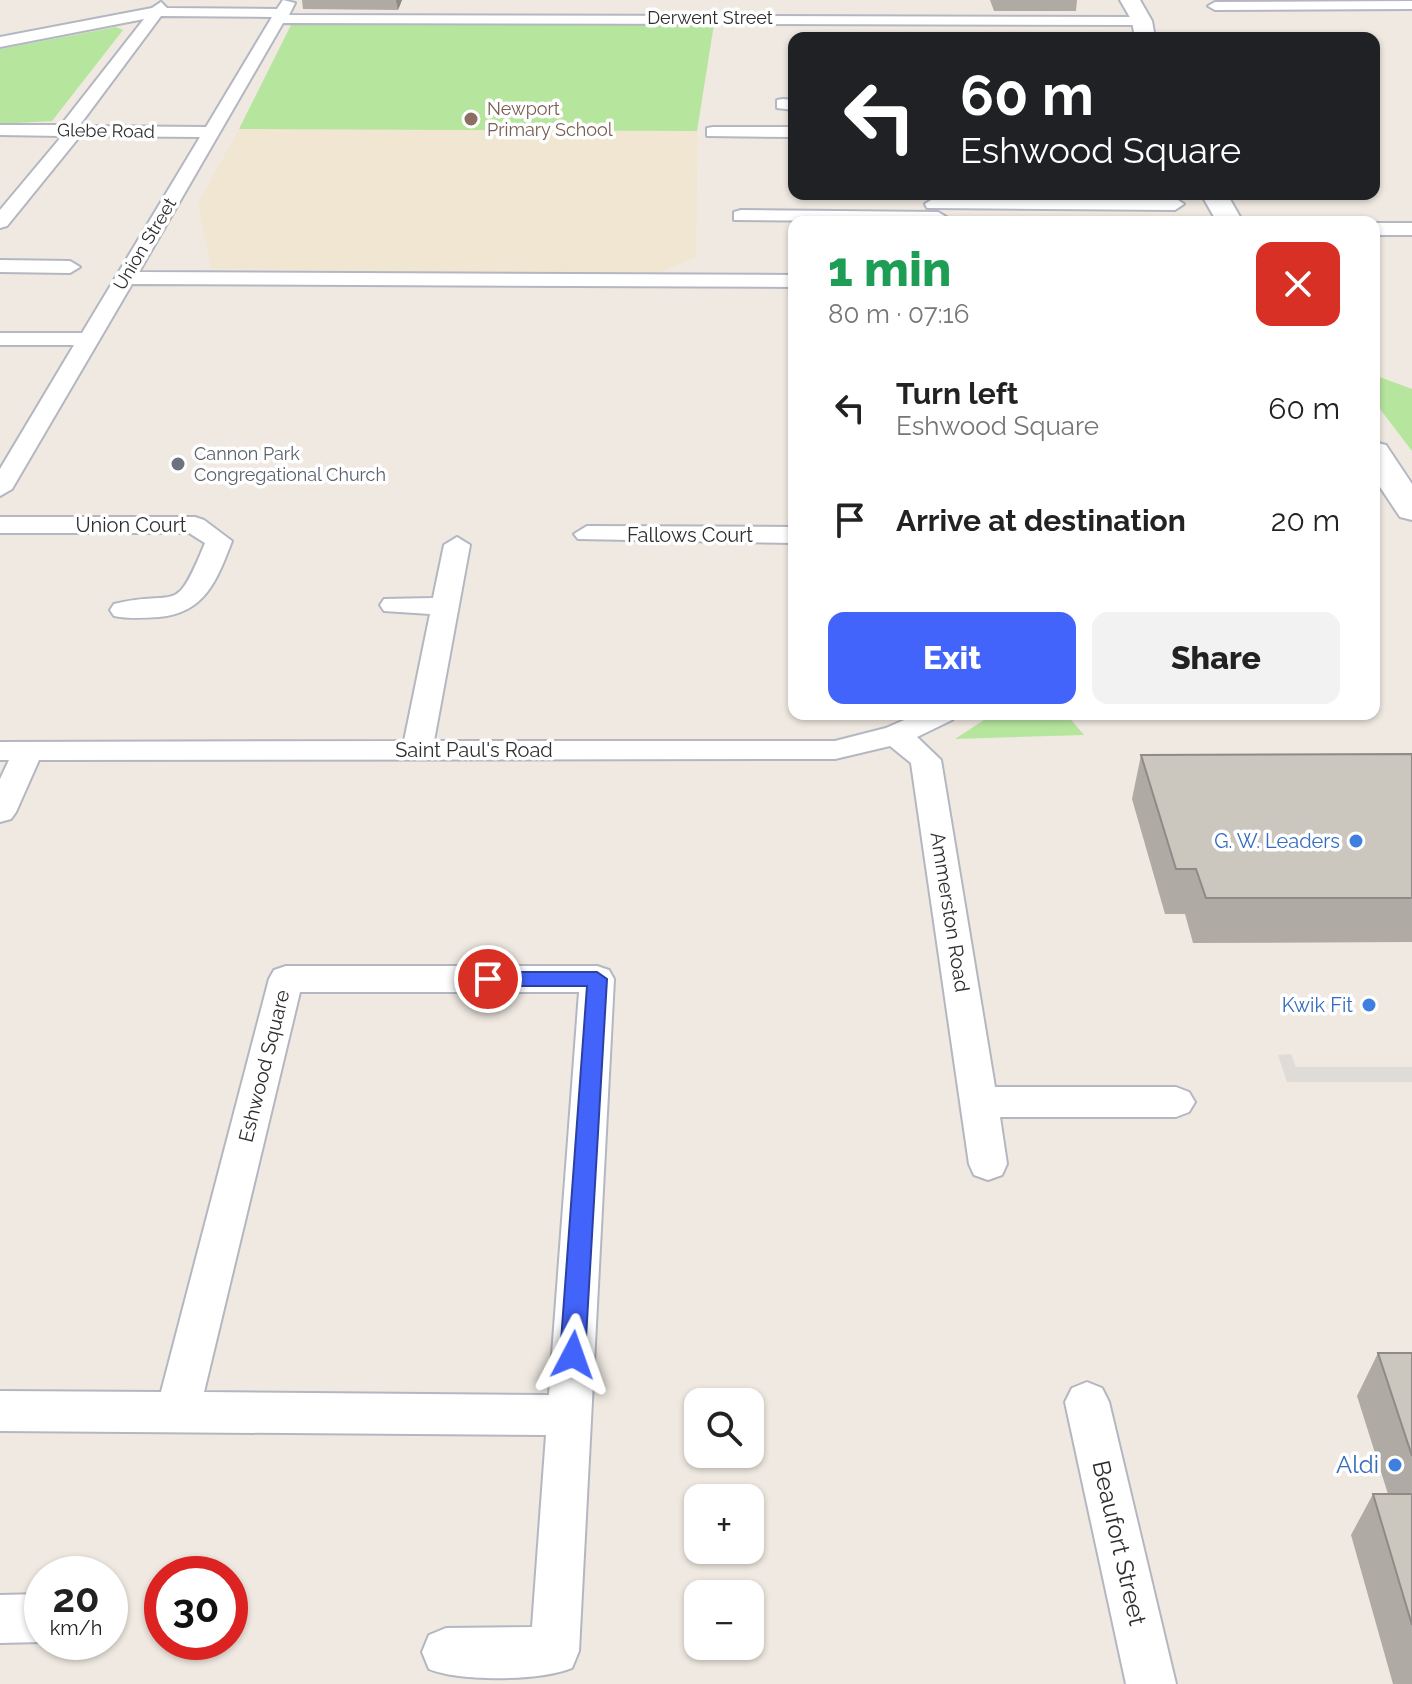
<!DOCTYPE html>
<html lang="en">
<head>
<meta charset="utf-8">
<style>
	:root { --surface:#fff; --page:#f2f2f2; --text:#222; --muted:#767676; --accent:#4264fb }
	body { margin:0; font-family:Raleway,sans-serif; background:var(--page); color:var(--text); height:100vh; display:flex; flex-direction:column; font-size:30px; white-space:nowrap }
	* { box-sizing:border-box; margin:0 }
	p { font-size:26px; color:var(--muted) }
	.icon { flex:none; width:44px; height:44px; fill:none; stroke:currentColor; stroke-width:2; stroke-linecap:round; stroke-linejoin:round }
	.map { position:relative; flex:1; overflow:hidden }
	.details { position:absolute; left:788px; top:216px; width:592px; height:504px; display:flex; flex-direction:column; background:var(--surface); border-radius:16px; box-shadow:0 2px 6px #0004 }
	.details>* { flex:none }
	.top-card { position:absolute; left:788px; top:32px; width:592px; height:168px; border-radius:16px; box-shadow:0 2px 6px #0004; background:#202124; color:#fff; overflow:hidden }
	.fabs { position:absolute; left:684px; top:1388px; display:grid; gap:16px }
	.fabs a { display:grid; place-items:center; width:80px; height:80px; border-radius:16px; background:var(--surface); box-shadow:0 2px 6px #0004; font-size:40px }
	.speed { position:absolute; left:24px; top:1556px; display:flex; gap:16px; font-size:40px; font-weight:700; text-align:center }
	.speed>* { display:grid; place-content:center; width:104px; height:104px; border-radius:50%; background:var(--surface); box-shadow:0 2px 6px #0004; line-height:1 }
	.speed small { font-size:20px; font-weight:400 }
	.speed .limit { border:12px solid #d22; background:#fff; color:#111 }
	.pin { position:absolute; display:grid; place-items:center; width:68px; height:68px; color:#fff; margin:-34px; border:4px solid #fff; border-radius:50%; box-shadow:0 2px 8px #0007 }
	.me { position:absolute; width:88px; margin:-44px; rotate:4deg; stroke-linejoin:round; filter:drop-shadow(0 0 6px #0008) }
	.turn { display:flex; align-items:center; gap:28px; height:168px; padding:0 40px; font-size:36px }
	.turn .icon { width:104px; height:104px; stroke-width:2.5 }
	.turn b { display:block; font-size:56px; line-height:68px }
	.round { display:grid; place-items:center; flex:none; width:84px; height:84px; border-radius:16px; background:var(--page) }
	.summary { display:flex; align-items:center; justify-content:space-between; height:136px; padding:0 40px }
	h1 { font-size:48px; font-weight:800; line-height:60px; color:#1e9e55 }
	.action { display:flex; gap:16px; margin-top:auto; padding:16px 40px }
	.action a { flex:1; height:92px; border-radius:16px; background:var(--accent); color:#fff; font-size:32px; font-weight:800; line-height:92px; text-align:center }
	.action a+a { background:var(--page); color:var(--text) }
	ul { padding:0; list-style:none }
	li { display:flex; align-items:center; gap:24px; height:112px; padding:0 40px }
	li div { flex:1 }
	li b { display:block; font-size:30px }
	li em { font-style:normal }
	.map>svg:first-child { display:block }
</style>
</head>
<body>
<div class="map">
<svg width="1412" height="1684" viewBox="0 0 1412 1684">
	<rect width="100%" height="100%" fill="#efe9e1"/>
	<path fill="#f0e6d1" d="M699,20L696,257L652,275L211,269L198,204L291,33Z"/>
	<g fill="#b6e59e">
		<path d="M292,23L714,24L697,131L239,129Z"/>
		<path d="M116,27L123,30L52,121L0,124V49Z"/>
		<path d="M1374,375L1412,389V451L1374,401Z"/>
		<path d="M993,714H1066L1084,735L955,739Z"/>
	</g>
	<path fill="#dfdcd8" d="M1291,1054L1296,1067H1412V1082H1287L1278,1055Z"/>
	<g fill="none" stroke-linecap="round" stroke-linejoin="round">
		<defs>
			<g id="minor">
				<path d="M283,0L295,3L289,15L1142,17L1149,21L1142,25L283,23L139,272L794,275V287L132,284L12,489L0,496V469L74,345H0V333H82L200,137L80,136L7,226L0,228V210L62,136L0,135V125H61L144,19L0,47V37L152,8L161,2L167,8L277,9ZM161,16L272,17L206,127L79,126Z"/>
				<path d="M1412,1V9L1215,10L1208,6L1215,2Z"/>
				<path d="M783,99L794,100V110L777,108V100Z"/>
				<path d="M713,127H794V137L707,136V128Z"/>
				<path d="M934,198H1175L1184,204L1175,210L927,208L925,204Z"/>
				<path d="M741,210L938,212L948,218L945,222L734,220V212Z"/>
				<rect x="1374" y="223" width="38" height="12"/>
				<path d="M0,260L70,261L80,267L70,273L0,272Z"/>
				<path d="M0,517H195L204,520L232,541C217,580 205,613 159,617C144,618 129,619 114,616L110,610L114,604C179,588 174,619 205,543L189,533H0Z"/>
				<path d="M587,526L794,527V543L578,539L574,534Z"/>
				<path d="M457,537L470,545L434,741H835L886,728L918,714H957L952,720L917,737L941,760L995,1087H1176L1189,1092L1195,1102L1189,1112L1176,1117H1000L1007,1164L1002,1175L988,1180L974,1175L969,1164L911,763L890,746L835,759L39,760L16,812L11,819L0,822V779L9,760H0V742L404,741L430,614L384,611L380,605L384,599L433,598L444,545Z"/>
				<path d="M286,966H597L609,970L614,979L579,1651L572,1668C541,1681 460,1682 429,1669L422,1652L429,1635L446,1628L532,1627L546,1435L0,1431V1391L161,1392L269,979L274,970ZM300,992H579L549,1395L204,1392Z"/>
				<path d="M1087,1382L1102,1388L1109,1402L1176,1684H1126L1065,1402L1072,1388Z"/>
				<path d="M42,1594V1642L0,1643V1595Z"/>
			</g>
			<g id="secondary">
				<path d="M1120,0H1140L1152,21L1155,38H1135L1132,21Z"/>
				<path d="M1201,194H1227L1243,222H1217Z"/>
				<path d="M1374,442L1386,445L1412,484V520L1400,517L1374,478Z"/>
			</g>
		</defs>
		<use href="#minor" stroke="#b4b7c1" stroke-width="4"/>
		<use href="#secondary" stroke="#b4b7c1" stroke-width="4"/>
		<use href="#minor" fill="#fff" fill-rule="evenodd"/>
		<use href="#secondary" fill="#fff" fill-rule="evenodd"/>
	</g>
	<g fill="#afaba4">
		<path d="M302,0H402L398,10L303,9Z"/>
		<path d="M990,0H1077L1076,11H994Z"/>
		<path d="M1412,754V942L1193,943L1185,914H1165L1132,799L1141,755Z"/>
		<path d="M1378,1353H1412V1684H1393L1351,1535L1373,1494H1388L1357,1396Z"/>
	</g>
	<path fill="#8e8b86" d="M396,0H402L398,10Z"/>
	<g fill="#cbc7bf" stroke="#8e8b86" stroke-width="2">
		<path d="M1412,754V898H1206L1196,869H1176L1141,755Z"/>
		<path d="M1378,1353H1412V1456Z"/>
		<path d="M1373,1494H1412V1625Z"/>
	</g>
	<path fill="#4264fb" stroke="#2b41a3" stroke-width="2" d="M488,972H597L607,979L585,1355L581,1363L573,1366L564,1363L560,1355L587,986H488L478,979Z"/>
	<circle fill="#8d6e63" stroke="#fff" stroke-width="3" cx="471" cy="119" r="8"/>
	<circle fill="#6b7280" stroke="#fff" stroke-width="3" cx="178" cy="464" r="8"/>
	<g fill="#3f7fe0" stroke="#fff" stroke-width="3">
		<circle cx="1356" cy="841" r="8"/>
		<circle cx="1369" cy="1005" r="8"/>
		<circle cx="1395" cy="1465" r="8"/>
	</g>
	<g text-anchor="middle" stroke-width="7" stroke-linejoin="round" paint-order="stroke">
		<g font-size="18" fill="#2e2e2e" stroke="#fff">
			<text x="710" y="24">Derwent Street</text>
			<text transform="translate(106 131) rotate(1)" y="6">Glebe Road</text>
			<text transform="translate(145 244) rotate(-59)" y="6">Union Street</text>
		</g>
		<g font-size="18" fill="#785e54" stroke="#fff" text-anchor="start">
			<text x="487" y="115">Newport<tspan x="487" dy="21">Primary School</tspan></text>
		</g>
		<g font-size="18" fill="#5b616d" stroke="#fff" text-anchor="start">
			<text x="194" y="460">Cannon Park<tspan x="194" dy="21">Congregational Church</tspan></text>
		</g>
		<g font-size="20" fill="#2e2e2e" stroke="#fff">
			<text x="131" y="532">Union Court</text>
			<text x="690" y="542">Fallows Court</text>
			<text x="474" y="757">Saint Paul's Road</text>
			<text transform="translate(950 912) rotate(81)" y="7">Ammerston Road</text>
			<text transform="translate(264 1066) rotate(-76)" y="7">Eshwood Square</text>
		</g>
		<g font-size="20" fill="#366cbe" stroke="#fff" text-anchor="end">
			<text x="1340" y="848">G. W. Leaders</text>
			<text x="1353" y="1012">Kwik Fit</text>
		</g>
		<g font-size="24" fill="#366cbe" stroke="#fff" text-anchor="end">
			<text x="1379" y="1473">Aldi</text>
		</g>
		<g font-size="24" fill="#2e2e2e" stroke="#fff">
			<text transform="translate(1119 1543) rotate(77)" y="8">Beaufort Street</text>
		</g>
	</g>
</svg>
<div class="fabs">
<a><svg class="icon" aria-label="search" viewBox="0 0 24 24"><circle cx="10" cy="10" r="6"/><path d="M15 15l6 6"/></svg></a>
<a>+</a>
<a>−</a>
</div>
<div class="speed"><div>20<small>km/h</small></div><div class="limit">30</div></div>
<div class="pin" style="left:488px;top:979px;background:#d93025"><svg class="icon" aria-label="arrive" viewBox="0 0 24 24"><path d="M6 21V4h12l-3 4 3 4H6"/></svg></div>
<svg class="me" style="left:573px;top:1355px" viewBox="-20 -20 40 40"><path d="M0-17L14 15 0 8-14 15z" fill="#4264fb" stroke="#fff" stroke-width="4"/></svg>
<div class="top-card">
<div class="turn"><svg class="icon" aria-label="left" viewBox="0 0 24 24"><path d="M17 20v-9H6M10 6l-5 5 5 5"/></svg><div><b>60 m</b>Eshwood Square</div></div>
</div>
<section class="details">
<div class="summary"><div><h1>1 min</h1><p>80 m · 07:16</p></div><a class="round" style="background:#d93025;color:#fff"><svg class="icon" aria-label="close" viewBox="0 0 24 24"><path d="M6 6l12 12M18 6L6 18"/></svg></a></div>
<ul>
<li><svg class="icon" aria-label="left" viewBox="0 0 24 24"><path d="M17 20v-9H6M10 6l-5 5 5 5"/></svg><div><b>Turn left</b><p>Eshwood Square</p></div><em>60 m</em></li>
<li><svg class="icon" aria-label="arrive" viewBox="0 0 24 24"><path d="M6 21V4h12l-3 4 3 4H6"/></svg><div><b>Arrive at destination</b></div><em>20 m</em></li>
</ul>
<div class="action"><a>Exit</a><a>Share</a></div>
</section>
</div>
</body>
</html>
